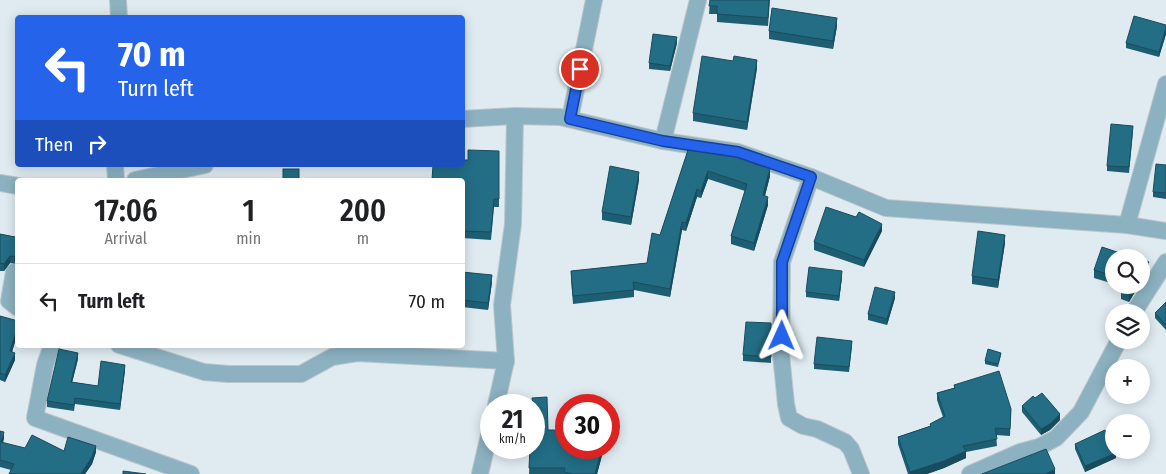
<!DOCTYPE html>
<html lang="en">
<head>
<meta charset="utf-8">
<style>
	:root { --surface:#fff; --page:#f2f2f2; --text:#202124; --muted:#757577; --line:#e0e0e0 }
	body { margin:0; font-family:"Fira Sans Condensed",sans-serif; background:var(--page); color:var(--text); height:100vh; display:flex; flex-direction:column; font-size:19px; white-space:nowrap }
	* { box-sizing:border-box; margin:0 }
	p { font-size:16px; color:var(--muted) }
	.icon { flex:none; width:28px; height:28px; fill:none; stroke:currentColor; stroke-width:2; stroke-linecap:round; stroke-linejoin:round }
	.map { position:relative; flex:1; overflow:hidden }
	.side { position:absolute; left:15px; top:178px; width:450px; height:170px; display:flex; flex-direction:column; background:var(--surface); border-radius:5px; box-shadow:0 2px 12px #0003 }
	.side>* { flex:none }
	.hud { position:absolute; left:15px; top:15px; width:450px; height:152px; border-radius:5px; box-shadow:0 2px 12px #0003; background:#2563eb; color:#fff; overflow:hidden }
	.controls { position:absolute; left:1105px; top:249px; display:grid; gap:10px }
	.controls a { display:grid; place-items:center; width:45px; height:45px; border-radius:50%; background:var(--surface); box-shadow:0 2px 12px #0003; font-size:25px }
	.speed { position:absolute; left:480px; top:394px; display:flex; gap:10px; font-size:25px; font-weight:700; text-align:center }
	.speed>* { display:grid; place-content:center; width:65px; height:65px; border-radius:50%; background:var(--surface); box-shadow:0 2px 12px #0003; line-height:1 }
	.speed small { font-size:12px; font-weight:400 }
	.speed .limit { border:8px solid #d22; background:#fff; color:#111 }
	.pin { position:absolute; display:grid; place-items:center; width:42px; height:42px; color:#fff; margin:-21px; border:2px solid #fff; border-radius:50%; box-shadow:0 1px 5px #0007 }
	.me { position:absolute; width:55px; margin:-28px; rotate:1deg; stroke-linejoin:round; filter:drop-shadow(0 0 4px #0008) }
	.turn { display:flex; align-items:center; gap:18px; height:105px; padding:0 20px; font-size:22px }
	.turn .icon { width:65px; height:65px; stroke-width:2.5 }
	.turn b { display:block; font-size:35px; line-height:42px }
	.then { display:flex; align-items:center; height:48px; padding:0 20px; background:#0003; gap:10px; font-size:19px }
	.eta { display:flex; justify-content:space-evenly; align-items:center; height:85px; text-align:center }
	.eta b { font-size:30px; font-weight:600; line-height:35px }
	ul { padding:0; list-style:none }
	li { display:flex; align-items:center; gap:15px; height:75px; padding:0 20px; border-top:1px solid var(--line) }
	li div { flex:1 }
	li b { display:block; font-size:19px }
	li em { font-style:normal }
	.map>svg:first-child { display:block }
</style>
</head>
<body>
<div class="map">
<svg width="1166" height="474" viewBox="0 0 1166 474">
	<rect width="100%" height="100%" fill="#dfebf1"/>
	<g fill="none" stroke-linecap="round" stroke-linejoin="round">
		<defs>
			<g id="minor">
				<path d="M118,0L119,18"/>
				<path d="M462,119L515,116L560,117L663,141L738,152L811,177L886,208L1127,225L1166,231"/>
				<path d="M570,119L594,0"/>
				<path d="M663,141L698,0"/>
				<path d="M115,165L116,180"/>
				<path d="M811,177L782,262L781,354L786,404L789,418L803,426L817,429L845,442L851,449L861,474"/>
				<path d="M135,180L205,165"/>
				<path d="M0,183L18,186"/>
				<path d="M1127,225L1166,84"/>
				<path d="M14,272L9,301L18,308"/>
				<path d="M1134,312L1166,262"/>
				<path d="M52,345L45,365L35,418L191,474"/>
				<path d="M119,345L204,372L228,374H301L332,357L357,353L506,361"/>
				<path d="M496,405L506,361L502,305L513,224L515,116"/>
				<path d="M480,474L491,426"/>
				<path d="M970,474L1020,452L1039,447L1056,438L1081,412L1119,340"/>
			</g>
		</defs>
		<use href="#minor" stroke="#bbc5ca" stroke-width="18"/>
		<use href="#minor" stroke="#8cb1c0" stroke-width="16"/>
	</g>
	<g fill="#1e5e72">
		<path d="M710,0H770L768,26L717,22V14H709Z"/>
		<path d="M1166,25V34L1159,57L1126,48V43Z"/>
		<path d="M837,26L833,49L769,39V31Z"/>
		<path d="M677,43L670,71L649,69V63Z"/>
		<path d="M757,68L747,130L693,121V113Z"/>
		<path d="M1133,131L1129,173L1107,171V166Z"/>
		<path d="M689,147L754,164L770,176L765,196L768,205L754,251L731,244V236L745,191L708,179L701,198L697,197L686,231L682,230L670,297L634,290V297L573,304L571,279V271L647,263L660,235Z"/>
		<path d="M499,151V207H494L491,240L462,238V180L468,160Z"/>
		<path d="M1166,165V199L1153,197V192Z"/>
		<path d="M639,180L631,225L602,220V212Z"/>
		<path d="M18,231V264L10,263L4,271H0V234L15,237Z"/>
		<path d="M882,231L864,267L814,250V242Z"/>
		<path d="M1005,243L998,288L972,284V276Z"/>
		<path d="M1114,258V284L1094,278V270Z"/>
		<path d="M462,272L492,282L488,310L462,307Z"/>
		<path d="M842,277L839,301L806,297V292Z"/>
		<path d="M1118,285H1139L1129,302L1121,299V291L1123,287Z"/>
		<path d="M895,298L887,325L868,320V314Z"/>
		<path d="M1166,302V330L1155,318V313Z"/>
		<path d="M0,316L18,321V332L12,352L15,360L5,382L0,380Z"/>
		<path d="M771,323V363L743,361V355Z"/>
		<path d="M852,346L849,372L814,369V364Z"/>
		<path d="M1001,355L998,367L985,364V361Z"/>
		<path d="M78,359L72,382L98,386L125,370L120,410L75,404L74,411L47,407V401Z"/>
		<path d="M954,385L1011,409L1010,436L996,435L997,446L966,452V458L944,468L927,474H908L898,444V437L930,426V424L943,417L937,400V393L954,388Z"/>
		<path d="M1022,406L1060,420L1050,430L1041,435L1022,412Z"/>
		<path d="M548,430L566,448H604L597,474H529L530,448Z"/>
		<path d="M0,431L4,438L3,443L25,448L64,451L96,452L92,464L85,474H9L11,470L0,467Z"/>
		<path d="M1075,444L1116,458L1085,472L1075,449Z"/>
	</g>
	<g fill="#184c5d">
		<path d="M837,18V26L833,49V41Z"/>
		<path d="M1166,28V34L1159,57V52Z"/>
		<path d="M677,37V43L670,71V66Z"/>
		<path d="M757,60V68L747,130V122Z"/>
		<path d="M770,168V176L763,203V195Z"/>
		<path d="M708,171V179L701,198V191Z"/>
		<path d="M639,172V180L631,225V217Z"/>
		<path d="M697,189V197L686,231V223Z"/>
		<path d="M768,197V205L754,251V243Z"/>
		<path d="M682,222V230L670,297V289Z"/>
		<path d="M882,224V231L864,267V260Z"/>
		<path d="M1005,235V243L998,288V280Z"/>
		<path d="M10,256V263L4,271V264Z"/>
		<path d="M1149,262V269L1141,282V274Z"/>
		<path d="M842,271V277L839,301V296Z"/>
		<path d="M492,275V282L488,310V303Z"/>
		<path d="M1135,285H1139L1129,302V294Z"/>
		<path d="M895,292V298L887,325V319Z"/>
		<path d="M18,326V332L10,358V351Z"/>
		<path d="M15,353V360L5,382V375Z"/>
		<path d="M78,353V359L71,387V382Z"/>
		<path d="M125,365V370L120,410V404Z"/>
		<path d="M1060,414V420L1050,430L1041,435V429Z"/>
		<path d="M4,432V438L1,449V442Z"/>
		<path d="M96,446V452L92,464L85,474H81Z"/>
		<path d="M602,448H604L597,474H595Z"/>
		<path d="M966,451V458L944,468L927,474H910V472Z"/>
		<path d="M1116,453V458L1085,472V466Z"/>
		<path d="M1055,469V474H1045Z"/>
	</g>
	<g fill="#236d85" stroke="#184c5d">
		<path d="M710,0H769L768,18L717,14V6H709Z"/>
		<path d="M772,8L837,18L833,41L769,31Z"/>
		<path d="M1134,16L1166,25V28L1159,52L1126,43Z"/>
		<path d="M653,34L677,37L670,66L649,63Z"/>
		<path d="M702,56L733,61L734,56L757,60L747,122L693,113Z"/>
		<path d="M1111,124L1133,126L1129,167L1107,166Z"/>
		<path d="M689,147L736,154L752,160L754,164L770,168L763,195L768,197L754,243L731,236L747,184L708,171L701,191L697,189L686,223L682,222L670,289L633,282L634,290L573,296L571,271L647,263L652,233L660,235Z"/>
		<path d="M468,150L499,151V199H494L491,232L462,231V180H432L433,165H462V160H468Z"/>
		<path d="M1156,164L1166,165V193L1153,192Z"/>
		<path d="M610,166L639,172L631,217L602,212Z"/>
		<rect x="283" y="169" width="16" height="11"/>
		<path d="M826,207L856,217L859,212L882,224L864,260L814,242Z"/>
		<path d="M18,231V257L10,256L4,264L0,263V234L15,237Z"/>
		<path d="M978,231L1005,235L998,280L972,276Z"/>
		<path d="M1102,247L1135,258H1114V276L1094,270Z"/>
		<path d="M1141,259L1149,262L1141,274Z"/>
		<path d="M809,267L842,271L839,296L806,292Z"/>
		<path d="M462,272L492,275L488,303L462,300Z"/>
		<path d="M1123,285H1135L1129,294L1121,291Z"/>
		<path d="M875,287L895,292L887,319L868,314Z"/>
		<path d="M1166,302V325L1155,313Z"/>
		<path d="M0,316L18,321V326L10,351L15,353L5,375L0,373Z"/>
		<path d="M746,322L771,323V357L743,355Z"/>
		<path d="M817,337L852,341L849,367L814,364Z"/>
		<path d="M59,349L78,353L71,382L98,386L101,361L125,365L120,404L75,398L74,405L47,401Z"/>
		<path d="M988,349L1001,353L998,364L985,361Z"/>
		<path d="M999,371L1011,409L1010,429L995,428L997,439L963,446L966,451L944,461L910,472L898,437L931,426L930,424L945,416L937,393L955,388L954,385Z"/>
		<path d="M1042,393L1060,414L1050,424L1041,429L1022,406L1033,396L1035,398Z"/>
		<path d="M547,397L548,430H566V448H602L595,474H573L564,472L565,468H529L530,448H534V405H533L532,398Z"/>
		<path d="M1105,430L1116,453L1085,466L1075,444Z"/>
		<path d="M0,431L4,432L1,442L25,448L32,435L64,451L68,437L96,446L92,457L81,474H9L14,464L0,460Z"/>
		<path d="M1046,449L1055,469L1045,474H982Z"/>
		<path d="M123,471L146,474H123Z"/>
	</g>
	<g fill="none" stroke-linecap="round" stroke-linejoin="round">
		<defs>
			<path id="route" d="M580,69L570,119L663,141L738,152L811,177L782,262V336"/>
		</defs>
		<use href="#route" stroke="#184099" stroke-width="12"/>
		<use href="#route" stroke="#2563eb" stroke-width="9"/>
	</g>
</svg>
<div class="controls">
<a><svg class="icon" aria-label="search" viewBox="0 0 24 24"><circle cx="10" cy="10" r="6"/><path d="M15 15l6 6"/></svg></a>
<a><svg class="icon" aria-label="layers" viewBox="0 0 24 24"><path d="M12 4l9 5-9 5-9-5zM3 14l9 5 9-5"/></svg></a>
<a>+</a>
<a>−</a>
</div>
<div class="speed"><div>21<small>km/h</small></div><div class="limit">30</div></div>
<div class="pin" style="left:580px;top:69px;background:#d93025"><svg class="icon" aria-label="arrive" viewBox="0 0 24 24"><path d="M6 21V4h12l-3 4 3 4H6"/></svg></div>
<svg class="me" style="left:782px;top:336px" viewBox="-20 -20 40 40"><path d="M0-17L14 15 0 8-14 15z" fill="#2563eb" stroke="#fff" stroke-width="4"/></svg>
<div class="hud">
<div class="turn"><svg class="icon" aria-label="left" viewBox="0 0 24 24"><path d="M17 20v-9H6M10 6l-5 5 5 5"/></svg><div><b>70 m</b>Turn left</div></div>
<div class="then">Then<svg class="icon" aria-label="right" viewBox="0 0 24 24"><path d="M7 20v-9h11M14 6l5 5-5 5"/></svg></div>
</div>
<section class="side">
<div class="eta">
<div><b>17:06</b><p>Arrival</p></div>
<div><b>1</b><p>min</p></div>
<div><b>200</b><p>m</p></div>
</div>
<ul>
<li><svg class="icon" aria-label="left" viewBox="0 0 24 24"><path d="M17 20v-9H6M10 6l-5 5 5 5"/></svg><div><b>Turn left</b></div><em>70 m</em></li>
</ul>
</section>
</div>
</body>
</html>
